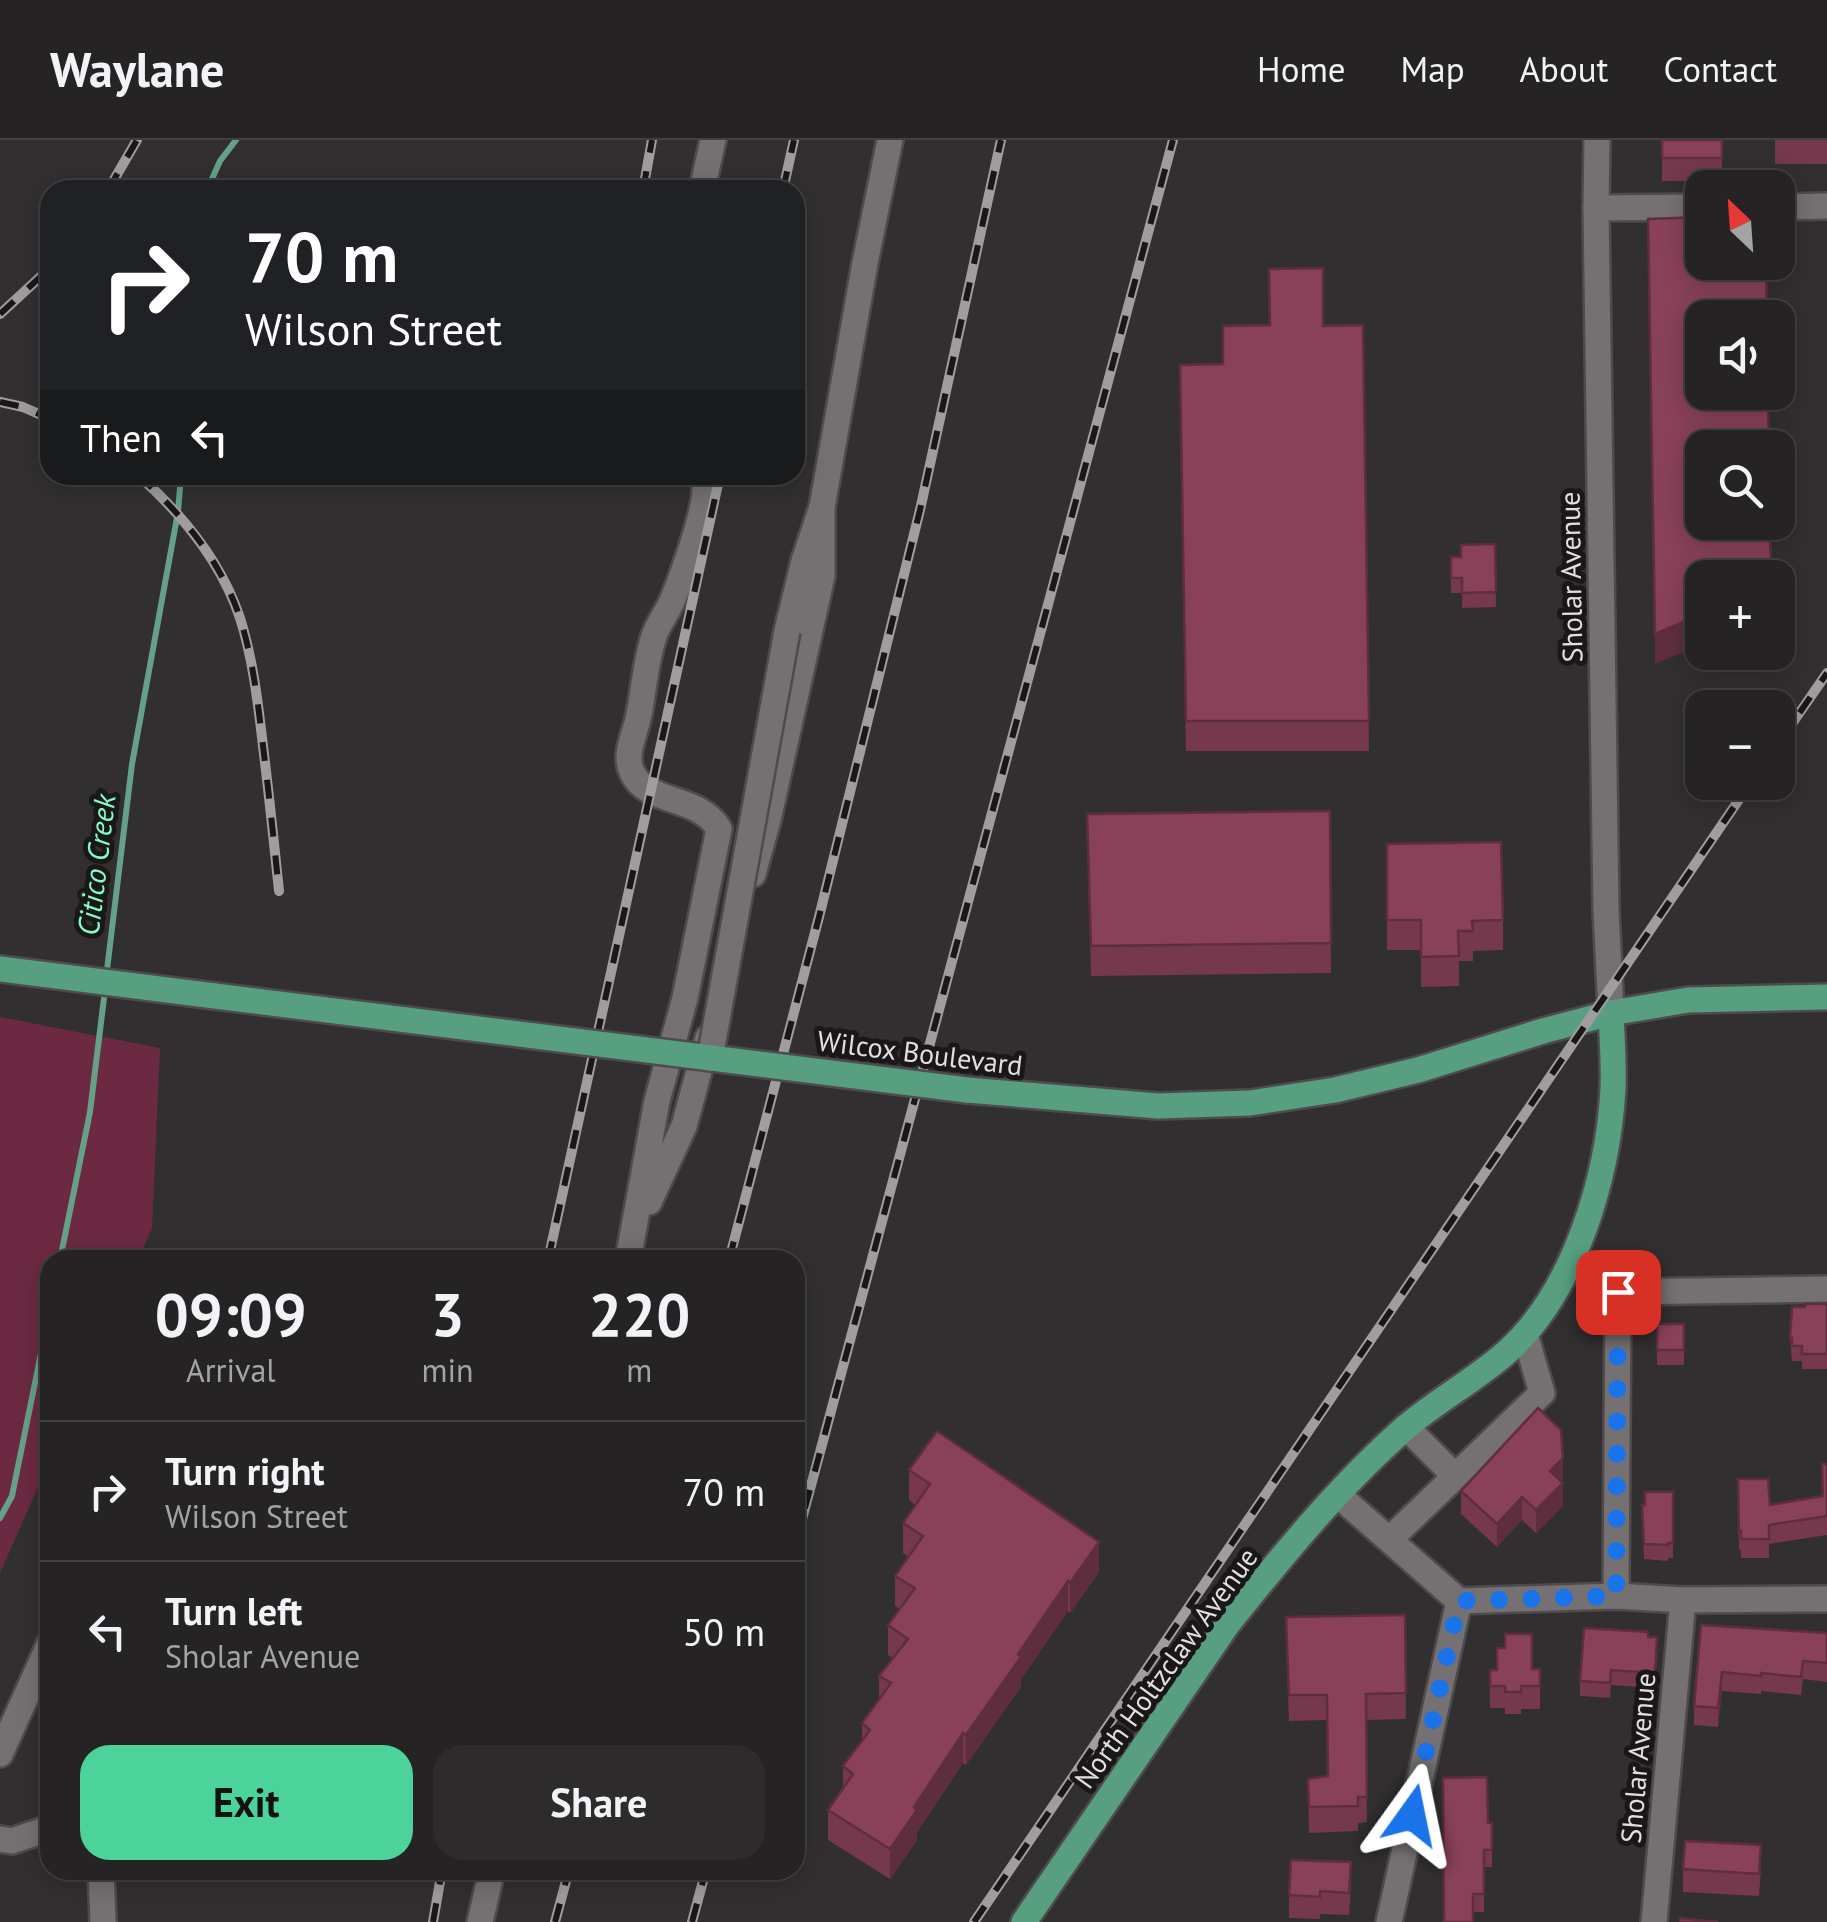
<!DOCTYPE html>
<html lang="en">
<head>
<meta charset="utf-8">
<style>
	:root { --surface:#262324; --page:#2e2b2c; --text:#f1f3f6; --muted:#a4a4a6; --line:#424041; --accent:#4cd39b }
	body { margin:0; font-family:"PT Sans",sans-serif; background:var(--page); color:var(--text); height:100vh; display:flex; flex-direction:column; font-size:38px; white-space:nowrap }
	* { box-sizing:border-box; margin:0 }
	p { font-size:32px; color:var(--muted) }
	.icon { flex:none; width:55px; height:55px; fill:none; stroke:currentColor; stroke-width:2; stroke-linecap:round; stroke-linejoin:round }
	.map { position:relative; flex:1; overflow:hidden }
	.details { position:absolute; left:40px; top:1110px; width:765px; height:630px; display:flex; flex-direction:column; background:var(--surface); border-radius:30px; box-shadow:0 5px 25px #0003,0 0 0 2px var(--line) }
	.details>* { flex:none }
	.banner { position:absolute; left:40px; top:40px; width:765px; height:305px; border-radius:30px; box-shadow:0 5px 25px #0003,0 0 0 2px var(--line); background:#202124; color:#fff; overflow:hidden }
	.needle { width:65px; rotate:335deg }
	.fabs { position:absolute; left:1685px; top:30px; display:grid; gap:20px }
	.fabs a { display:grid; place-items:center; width:110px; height:110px; border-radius:20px; background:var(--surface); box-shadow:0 5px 25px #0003,0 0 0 2px var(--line); font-size:50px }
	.pin { position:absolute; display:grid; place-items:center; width:85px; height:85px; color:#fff; margin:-42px; border-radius:20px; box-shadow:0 5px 15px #0006 }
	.me { position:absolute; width:110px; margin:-55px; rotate:12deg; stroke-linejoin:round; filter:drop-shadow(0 0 8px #0008) }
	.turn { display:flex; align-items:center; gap:35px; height:210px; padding:0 40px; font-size:45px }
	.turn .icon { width:130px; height:130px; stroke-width:2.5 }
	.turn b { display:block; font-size:70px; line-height:85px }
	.then { display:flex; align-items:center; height:95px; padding:0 40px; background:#0003; gap:20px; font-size:38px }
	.eta { display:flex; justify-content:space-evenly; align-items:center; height:170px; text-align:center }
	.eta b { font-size:60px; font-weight:800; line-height:70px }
	.primary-button { display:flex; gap:20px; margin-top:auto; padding:20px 40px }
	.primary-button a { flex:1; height:115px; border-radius:30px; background:var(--accent); color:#111; font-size:40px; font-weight:800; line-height:115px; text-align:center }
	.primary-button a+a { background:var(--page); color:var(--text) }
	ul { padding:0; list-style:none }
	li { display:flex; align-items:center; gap:30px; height:140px; padding:0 40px; border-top:2px solid var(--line) }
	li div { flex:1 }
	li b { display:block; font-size:38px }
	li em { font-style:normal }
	header { display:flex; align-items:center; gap:60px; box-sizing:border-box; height:140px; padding:0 50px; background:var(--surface); border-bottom:2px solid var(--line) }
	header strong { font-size:48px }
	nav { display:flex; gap:55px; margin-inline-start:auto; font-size:35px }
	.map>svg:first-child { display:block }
</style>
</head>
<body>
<header>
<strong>Waylane</strong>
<nav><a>Home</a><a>Map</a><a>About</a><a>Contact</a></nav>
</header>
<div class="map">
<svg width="1827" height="1782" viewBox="0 0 1827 1782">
	<rect width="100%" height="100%" fill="#322f30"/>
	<path fill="#6c2a42" d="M0,877L160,908L152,1088L138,1120H50V1320L0,1433Z"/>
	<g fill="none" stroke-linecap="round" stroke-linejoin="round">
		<g stroke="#65a188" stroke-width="6">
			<path d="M207,50L220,21L236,0"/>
			<path d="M106,838L132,624L178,372L181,335"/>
			<path d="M60,1120L90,972L105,850"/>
			<path d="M0,1378L12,1356L50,1169"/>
		</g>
		<defs>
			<g id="minor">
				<path d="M1597,0L1596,68L1606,770L1611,873"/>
				<path d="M702,50L713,0"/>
				<path d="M1778,67L1827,66"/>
				<path d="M1596,68L1702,67"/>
				<path d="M787,491L804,421L822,367L865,123L890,0"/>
				<path d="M753,734L768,680L822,436V367"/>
				<path d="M649,1062L684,986L708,898"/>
				<path d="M628,1120L657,961L685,858L719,689C698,654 646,665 632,632C624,616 634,596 638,579C644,552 645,523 654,496C658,484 667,473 672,461C682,437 704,376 705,350C705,345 703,340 702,335"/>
				<path d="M1406,1287L1455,1336"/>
				<path d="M1338,1355L1459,1461L1616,1456L1683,1460L1827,1459"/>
				<path d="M1390,1399L1542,1253L1525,1194"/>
				<path d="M1616,1456L1618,1152L1827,1149"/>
				<path d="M0,1614L50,1503"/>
				<path d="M0,1699L12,1701L50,1688"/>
				<path d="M101,1730L103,1782"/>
				<path d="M480,1782L492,1730"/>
				<path d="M1389,1782L1459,1461"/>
				<path d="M1654,1782L1683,1460"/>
			</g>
			<g id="major">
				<path d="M0,829L215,856"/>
				<path d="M967,950L1158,966L1250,963L1335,950L1418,930L1543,891L1611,873L1688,860L1827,857"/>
				<path d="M1024,1782L1227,1485C1282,1416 1339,1346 1405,1288C1437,1260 1476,1240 1508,1211C1575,1150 1608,1037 1613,949C1614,924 1612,898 1611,873"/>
			</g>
		</defs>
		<use href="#minor" stroke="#4e4b4c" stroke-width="30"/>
		<use href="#major" stroke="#4e4b4c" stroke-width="30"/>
		<use href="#minor" stroke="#757172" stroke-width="25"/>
		<use href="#major" stroke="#579f80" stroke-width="25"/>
		<defs>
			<g id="rail">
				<path d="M108,50L137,0"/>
				<path d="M643,50L652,0"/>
				<path d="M783,50L794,0"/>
				<path d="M0,174L50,128"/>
				<path d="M0,262L23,267L50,279"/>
				<path d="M138,335C182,374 221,421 240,478C253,519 258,563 263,606C269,654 274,703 279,751"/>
				<path d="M1778,604L1827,533"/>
				<path d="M548,1120L720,335"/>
				<path d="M729,1120L819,777L920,370L1001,0"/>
				<path d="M795,1405L1173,0"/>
				<path d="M433,1782L442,1730"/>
				<path d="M555,1782L569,1730"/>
				<path d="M692,1782L706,1730"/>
				<path d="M974,1782L1751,642"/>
			</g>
		</defs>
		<use href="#rail" stroke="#a09d9e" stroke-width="10"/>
		<use href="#rail" stroke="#191718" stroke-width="6" stroke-dasharray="19" stroke-linecap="butt"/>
		<defs>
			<path id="minor-bridge" d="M710,918L787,491"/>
			<path id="major-bridge" d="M215,856L967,950"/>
		</defs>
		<use href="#minor-bridge" stroke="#4e4b4c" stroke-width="30" stroke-linecap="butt"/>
		<use href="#major-bridge" stroke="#4e4b4c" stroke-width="30" stroke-linecap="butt"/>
		<use href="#minor-bridge" stroke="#757172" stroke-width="25"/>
		<use href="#major-bridge" stroke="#579f80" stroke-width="25"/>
	</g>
	<g fill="#75384d">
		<rect x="1662" y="0" width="60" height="41"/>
		<rect x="1775" y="0" width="52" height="24"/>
		<path d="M1363,185L1369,611H1186L1180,225L1223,224L1323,186Z"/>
		<path d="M1495,404L1496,467L1462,468V453H1451V417H1461Z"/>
		<path d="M1330,671L1331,833L1091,836L1087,674Z"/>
		<path d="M1387,704L1503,780V810L1473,811V821H1459V846L1421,847V810H1387Z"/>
		<path d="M1827,1164V1229H1802V1221H1792L1790,1198L1805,1167Z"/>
		<rect x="1657" y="1184" width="27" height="41"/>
		<path d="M1827,1324V1395L1769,1404V1418H1741V1410H1739L1738,1339L1770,1365L1822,1356Z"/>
		<path d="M909,1330L1099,1432L1070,1473L1068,1471L1021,1539V1547L966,1625L963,1623L917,1692V1700L890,1739L828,1700V1670L843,1648V1626L862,1602V1583L879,1559V1536L893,1518L888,1515V1485L900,1469L895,1466V1436L909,1417L903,1413V1383L915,1365L909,1360Z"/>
		<path d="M1563,1340L1562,1342L1563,1366L1536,1393L1522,1380L1497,1407L1461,1374V1351Z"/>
		<path d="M1673,1352V1418H1668V1421L1644,1419L1642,1365Z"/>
		<path d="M1405,1475L1406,1579L1366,1580L1367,1682L1358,1683V1691L1309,1693L1308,1639L1328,1636L1327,1580L1289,1581L1286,1503Z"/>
		<path d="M1701,1485L1827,1493V1542L1803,1539L1801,1555L1761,1551V1554L1722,1551L1718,1587L1694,1585V1566Z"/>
		<path d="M1648,1497L1657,1512L1655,1548L1611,1545L1610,1558L1580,1556V1541Z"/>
		<path d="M1540,1529V1569H1521V1574H1505V1568H1490V1530Z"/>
		<path d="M1488,1683H1492V1727H1484V1772H1473L1444,1782Z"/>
		<path d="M1761,1728L1759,1756L1683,1752V1729Z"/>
		<path d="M1351,1745L1349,1775L1320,1774V1779L1289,1778V1755Z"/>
	</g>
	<g fill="#5f2e3e">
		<path d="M1702,474V504L1655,524V494Z"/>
		<path d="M1563,1318V1340L1550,1353V1331Z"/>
		<path d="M1563,1343V1366L1536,1393V1370Z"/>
		<path d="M1522,1357V1380L1497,1407V1384Z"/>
		<path d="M1099,1402V1432L1070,1473V1443Z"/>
		<path d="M1068,1441V1471L1021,1539V1547L966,1625V1595Z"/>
		<path d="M1722,1532V1551L1718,1587V1568Z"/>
		<path d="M963,1593V1623L917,1692V1700L890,1739V1709L914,1667Z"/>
	</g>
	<g fill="#884159" stroke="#5f2e3e" stroke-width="2.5">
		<rect x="1662" y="0" width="60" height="18"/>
		<path d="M1702,77V122H1766L1767,178H1702V252H1768L1769,308H1702V382H1770L1771,438H1702V474L1655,494L1648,79Z"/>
		<path d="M1323,128V186L1363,185L1369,581H1186L1180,225L1223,224V186L1270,185L1269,129Z"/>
		<path d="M1495,404L1496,452L1462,453V438H1451V417H1461V405Z"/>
		<path d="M1330,671L1331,803L1091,806L1087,674Z"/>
		<path d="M1501,702L1503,780L1472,781L1473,791H1458L1459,816L1421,817V780H1387V704Z"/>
		<path d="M1805,1164H1827V1214H1802V1206H1792V1198H1790L1792,1167H1805Z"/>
		<rect x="1657" y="1184" width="27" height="26"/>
		<path d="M1538,1268L1561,1290L1563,1318L1550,1331L1563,1343L1536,1370L1522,1357L1497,1384L1461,1351Z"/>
		<path d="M937,1291L1099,1402L1070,1443L1068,1441L1018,1514L1021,1517L966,1595L963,1593L914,1667L917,1670L890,1709L828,1670L853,1634L843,1626L870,1590L862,1583L891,1543L879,1536L908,1499L888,1485L915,1448L895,1436L923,1396L903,1383L930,1344L909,1330Z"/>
		<path d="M1822,1324H1827V1376L1769,1385V1399H1741V1391L1739,1392L1738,1339H1768L1770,1365L1823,1356Z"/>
		<path d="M1645,1352H1673V1403H1668V1405L1644,1404L1642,1365H1645Z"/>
		<path d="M1405,1475L1406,1553L1366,1554L1367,1657H1358V1666L1309,1667L1308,1639L1328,1636L1327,1555H1289L1286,1477Z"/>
		<path d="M1701,1485L1827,1493V1523L1803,1521L1801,1537L1761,1533V1536L1722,1532L1718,1568L1694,1566Z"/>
		<path d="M1584,1488L1648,1492V1497H1657L1655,1533L1611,1530L1610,1543L1580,1541Z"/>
		<path d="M1505,1494H1532V1529H1540V1546H1521V1552H1505V1546H1490V1530H1497V1508H1505Z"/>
		<path d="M1487,1637L1488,1683H1492V1710H1484V1754H1473V1782H1444L1443,1638Z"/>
		<path d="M1685,1701L1761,1705L1759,1734L1683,1729Z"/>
		<path d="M1291,1720L1351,1722L1349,1753L1320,1751V1757L1289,1755Z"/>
		<path d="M1680,1778L1718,1782H1680Z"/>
	</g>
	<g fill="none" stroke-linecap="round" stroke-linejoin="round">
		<path stroke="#1a73e8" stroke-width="18" stroke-dasharray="0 32.4" d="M1412,1675L1459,1461L1616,1456L1618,1152"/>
	</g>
	<g text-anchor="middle" stroke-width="10" stroke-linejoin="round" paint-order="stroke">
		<g font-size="28" fill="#e1dfe0" stroke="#191718">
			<text transform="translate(1571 437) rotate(-91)" y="10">Sholar Avenue</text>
			<text transform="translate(920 913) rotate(7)" y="10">Wilcox Boulevard</text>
			<text transform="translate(1166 1528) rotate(-54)" y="10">North Holtzclaw Avenue</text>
			<text transform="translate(1638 1618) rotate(-85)" y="10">Sholar Avenue</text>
		</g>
		<g font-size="30" font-style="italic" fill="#86fac4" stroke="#191718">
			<text transform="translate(97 725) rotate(-83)" y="10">Citico Creek</text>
		</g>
	</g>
</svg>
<div class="fabs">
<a><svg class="needle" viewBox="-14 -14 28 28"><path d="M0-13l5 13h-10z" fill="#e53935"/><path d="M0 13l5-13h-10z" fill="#a4a4a6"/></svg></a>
<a><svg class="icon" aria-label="sound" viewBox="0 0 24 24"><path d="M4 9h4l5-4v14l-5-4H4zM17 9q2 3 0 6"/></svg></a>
<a><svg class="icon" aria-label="search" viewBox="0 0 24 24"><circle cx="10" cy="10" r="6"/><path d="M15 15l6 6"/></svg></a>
<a>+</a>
<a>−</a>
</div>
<div class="pin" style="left:1618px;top:1152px;background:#d93025"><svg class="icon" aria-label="arrive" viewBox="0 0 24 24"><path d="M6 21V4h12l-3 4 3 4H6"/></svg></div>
<svg class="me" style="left:1412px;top:1675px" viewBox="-20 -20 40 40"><path d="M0-17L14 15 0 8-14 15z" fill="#1a73e8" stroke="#fff" stroke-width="4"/></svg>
<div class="banner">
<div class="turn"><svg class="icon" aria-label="right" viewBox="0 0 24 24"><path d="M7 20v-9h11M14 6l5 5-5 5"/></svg><div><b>70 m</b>Wilson Street</div></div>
<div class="then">Then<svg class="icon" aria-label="left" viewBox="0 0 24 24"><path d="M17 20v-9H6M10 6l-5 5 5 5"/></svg></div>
</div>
<section class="details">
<div class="eta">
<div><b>09:09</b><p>Arrival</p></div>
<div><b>3</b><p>min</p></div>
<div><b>220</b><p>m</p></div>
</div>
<ul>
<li><svg class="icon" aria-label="right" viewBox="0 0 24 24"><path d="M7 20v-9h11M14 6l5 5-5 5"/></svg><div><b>Turn right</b><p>Wilson Street</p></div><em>70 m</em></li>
<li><svg class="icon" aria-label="left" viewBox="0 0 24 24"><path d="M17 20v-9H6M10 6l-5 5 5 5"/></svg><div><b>Turn left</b><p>Sholar Avenue</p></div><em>50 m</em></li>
</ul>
<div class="primary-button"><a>Exit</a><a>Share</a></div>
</section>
</div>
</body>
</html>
